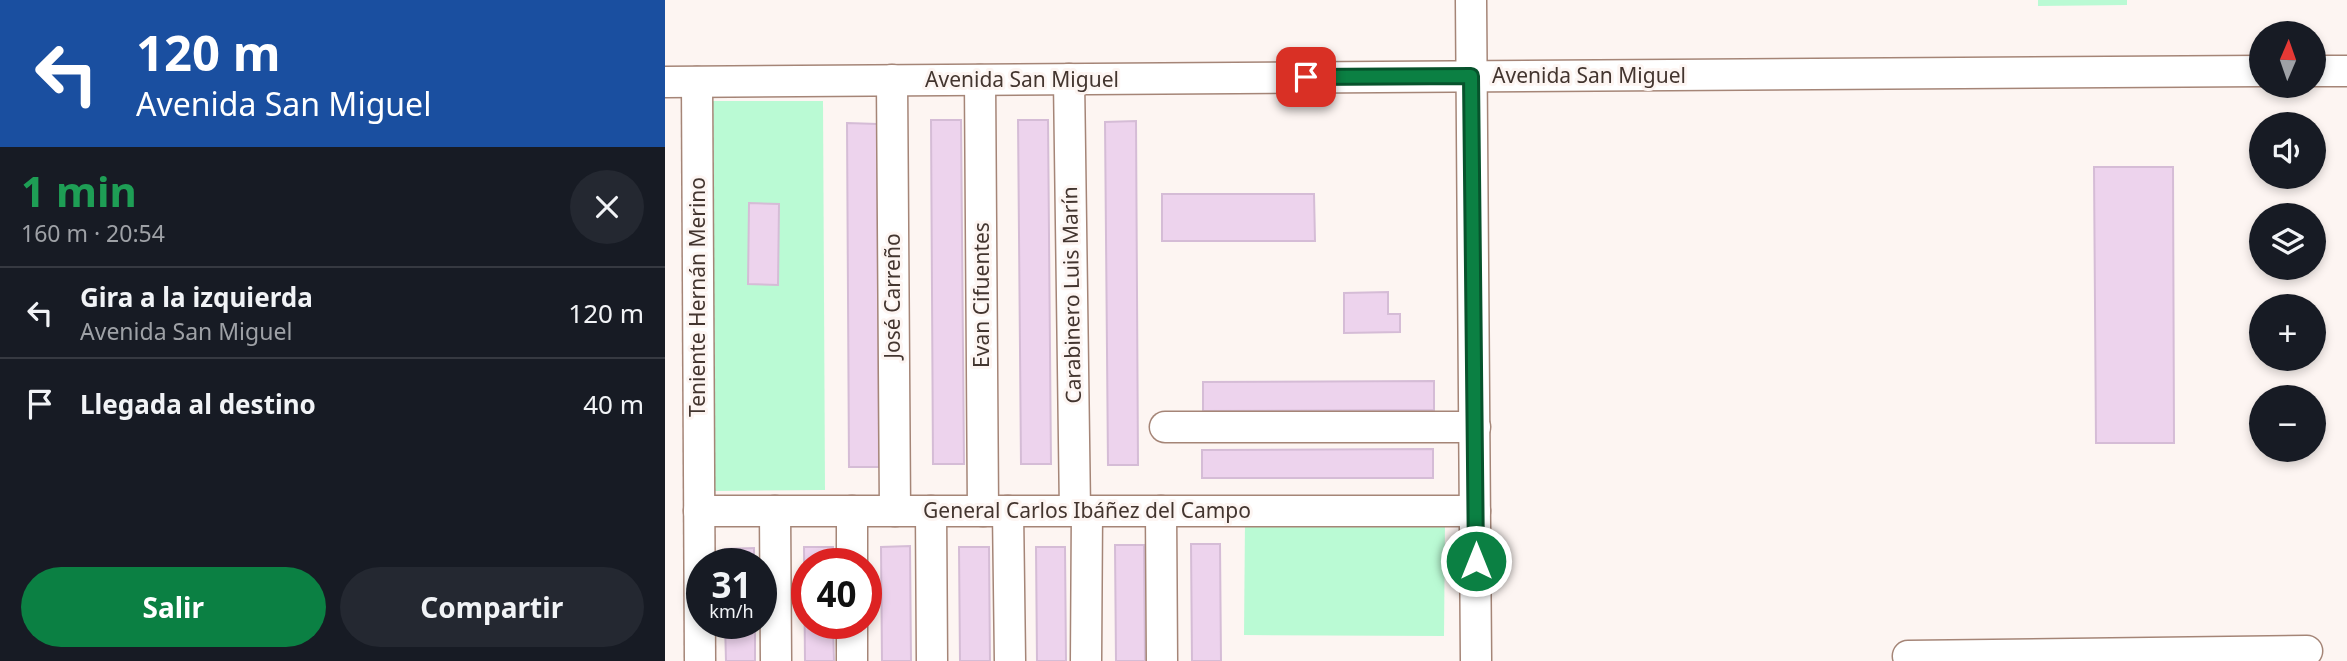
<!DOCTYPE html>
<html lang="es">
<head>
<meta charset="utf-8">
<style>
	:root { --surface:#171b24; --page:#242831; --text:#f1f3f6; --muted:#9ea1a6; --line:#363941; --accent:#0b8043 }
	body { margin:0; font-family:"Noto Sans",sans-serif; background:var(--page); color:var(--text); height:100vh; display:flex; flex-direction:column; font-size:26px; white-space:nowrap }
	* { box-sizing:border-box; margin:0 }
	p { font-size:23px; color:var(--muted) }
	.icon { flex:none; width:38px; height:38px; fill:none; stroke:currentColor; stroke-width:2; stroke-linecap:round; stroke-linejoin:round }
	.map { position:relative; flex:1; overflow:hidden }
	.details { display:flex; flex-direction:column; background:var(--surface); width:665px }
	.details>* { flex:none }
	.guide { background:#1a4fa0; color:#fff; overflow:hidden }
	.needle { width:46px; rotate:2deg }
	.fabs { position:absolute; left:1584px; top:21px; display:grid; gap:14px }
	.fabs a { display:grid; place-items:center; width:77px; height:77px; border-radius:50%; background:var(--surface); box-shadow:0 4px 10px #0003; font-size:35px }
	.speed { position:absolute; left:21px; top:548px; display:flex; gap:14px; font-size:35px; font-weight:700; text-align:center }
	.speed>* { display:grid; place-content:center; width:91px; height:91px; border-radius:50%; background:var(--surface); box-shadow:0 4px 10px #0003; line-height:1 }
	.speed small { font-size:18px; font-weight:400 }
	.speed .limit { border:10px solid #d22; background:#fff; color:#111 }
	.pin { position:absolute; display:grid; place-items:center; width:60px; height:60px; color:#fff; margin:-30px; border-radius:14px; box-shadow:0 4px 10px #0006 }
	.me { position:absolute; width:77px; margin:-38px; rotate:0deg; stroke-linejoin:round; filter:drop-shadow(0 0 5px #0008) }
	.turn { display:flex; align-items:center; gap:24px; height:147px; padding:0 21px; font-size:32px }
	.turn .icon { width:91px; height:91px; stroke-width:2.5 }
	.turn b { display:block; font-size:49px; line-height:60px }
	.round { display:grid; place-items:center; flex:none; width:74px; height:74px; border-radius:37px; background:var(--page) }
	.head { display:flex; align-items:center; justify-content:space-between; height:119px; padding:0 21px }
	h1 { font-size:42px; font-weight:700; line-height:52px; color:#1e9e55 }
	.cta { display:flex; gap:14px; margin-top:auto; padding:14px 21px }
	.cta a { flex:1; height:80px; border-radius:42px; background:var(--accent); color:#fff; font-size:28px; font-weight:700; line-height:80px; text-align:center }
	.cta a+a { background:var(--page); color:var(--text) }
	ul { padding:0; list-style:none }
	li { display:flex; align-items:center; gap:21px; height:91px; padding:0 21px; border-top:2px solid var(--line) }
	li div { flex:1 }
	li b { display:block; font-size:26px }
	li em { font-style:normal }
	main { display:flex; flex:1; min-height:0 }
	.map>svg:first-child { display:block }
</style>
</head>
<body>
<main>
<section class="details">
<div class="guide">
<div class="turn"><svg class="icon" aria-label="left" viewBox="0 0 24 24"><path d="M17 20v-9H6M10 6l-5 5 5 5"/></svg><div><b>120 m</b>Avenida San Miguel</div></div>
</div>
<div class="head"><div><h1>1 min</h1><p>160 m · 20:54</p></div><a class="round"><svg class="icon" aria-label="close" viewBox="0 0 24 24"><path d="M6 6l12 12M18 6L6 18"/></svg></a></div>
<ul>
<li><svg class="icon" aria-label="left" viewBox="0 0 24 24"><path d="M17 20v-9H6M10 6l-5 5 5 5"/></svg><div><b>Gira a la izquierda</b><p>Avenida San Miguel</p></div><em>120 m</em></li>
<li><svg class="icon" aria-label="arrive" viewBox="0 0 24 24"><path d="M6 21V4h12l-3 4 3 4H6"/></svg><div><b>Llegada al destino</b></div><em>40 m</em></li>
</ul>
<div class="cta"><a>Salir</a><a>Compartir</a></div>
</section>
<div class="map">
<svg width="1682" height="661" viewBox="0 0 1682 661">
	<rect width="100%" height="100%" fill="#fdf5f2"/>
	<g fill="#bafad4">
		<path d="M1373,0H1462V5L1373,6Z"/>
		<path d="M48,101H158L160,490L50,491Z"/>
		<path d="M580,521L780,522L779,636L579,635Z"/>
	</g>
	<g fill="#edd3ed" stroke="#d5bcd6" stroke-width="2">
		<path d="M266,120H296L299,464H268Z"/>
		<path d="M353,120H383L386,464H356Z"/>
		<path d="M471,121L473,465H443L440,122Z"/>
		<path d="M182,123L212,124L214,467H184Z"/>
		<path d="M1429,167H1508L1509,443H1431Z"/>
		<path d="M497,194H649L650,241H497Z"/>
		<path d="M84,203L114,204L113,285L83,284Z"/>
		<path d="M723,292V314H735V332L679,333V293Z"/>
		<path d="M769,381V410L538,411V382Z"/>
		<path d="M768,449V478H537V450Z"/>
		<path d="M526,544H555L556,661H527Z"/>
		<path d="M450,545H479L480,661H451Z"/>
		<path d="M245,546L246,661H217L216,547Z"/>
		<path d="M139,547H168V564H142V623H168L169,661H140Z"/>
		<path d="M294,547H324L325,661H295Z"/>
		<path d="M371,547H400L401,661H372Z"/>
		<path d="M89,548V564H60V549Z"/>
		<path d="M60,623H90V661H61Z"/>
	</g>
	<g fill="none" stroke-linecap="round" stroke-linejoin="round">
		<defs>
			<g id="minor">
				<path d="M806,0L811,661"/>
				<path d="M1648,71H1682"/>
				<path d="M404,79L410,511"/>
				<path d="M227,80L230,511"/>
				<path d="M315,80L318,511"/>
				<path d="M0,82L1596,71"/>
				<path d="M32,82L35,661"/>
				<path d="M500,427H810"/>
				<path d="M34,511H810"/>
				<path d="M110,511L111,661"/>
				<path d="M266,511L267,661"/>
				<path d="M343,511L345,661"/>
				<path d="M496,511L497,661"/>
				<path d="M187,564V511"/>
				<path d="M1243,656L1642,651"/>
				<path d="M187,661V623"/>
				<path d="M421,661L422,511"/>
			</g>
		</defs>
		<use href="#minor" stroke="#a58577" stroke-width="33"/>
		<use href="#minor" stroke="#fff" stroke-width="30"/>
	</g>
	<g fill="none" stroke-linecap="round" stroke-linejoin="round">
		<defs>
			<path id="route" d="M641,77L806,76L811,561"/>
		</defs>
		<use href="#route" stroke="#07532c" stroke-width="18"/>
		<use href="#route" stroke="#0b8043" stroke-width="12"/>
	</g>
	<g text-anchor="middle" stroke-width="6" stroke-linejoin="round" paint-order="stroke">
		<g font-size="21" fill="#43352f" stroke="#fdf5f2">
			<text x="924" y="83">Avenida San Miguel</text>
			<text x="357" y="87">Avenida San Miguel</text>
			<text transform="translate(317 295) rotate(-90)" y="7">Evan Cifuentes</text>
			<text transform="translate(407 295) rotate(-91)" y="7">Carabinero Luis Marín</text>
			<text transform="translate(228 296) rotate(-90)" y="7">José Carreño</text>
			<text transform="translate(33 297) rotate(-90)" y="7">Teniente Hernán Merino</text>
			<text x="422" y="518">General Carlos Ibáñez del Campo</text>
		</g>
	</g>
</svg>
<div class="fabs">
<a><svg class="needle" viewBox="-14 -14 28 28"><path d="M0-13l5 13h-10z" fill="#e53935"/><path d="M0 13l5-13h-10z" fill="#9ea1a6"/></svg></a>
<a><svg class="icon" aria-label="sound" viewBox="0 0 24 24"><path d="M4 9h4l5-4v14l-5-4H4zM17 9q2 3 0 6"/></svg></a>
<a><svg class="icon" aria-label="layers" viewBox="0 0 24 24"><path d="M12 4l9 5-9 5-9-5zM3 14l9 5 9-5"/></svg></a>
<a>+</a>
<a>−</a>
</div>
<div class="speed"><div>31<small>km/h</small></div><div class="limit">40</div></div>
<div class="pin" style="left:641px;top:77px;background:#d93025"><svg class="icon" aria-label="arrive" viewBox="0 0 24 24"><path d="M6 21V4h12l-3 4 3 4H6"/></svg></div>
<svg class="me" style="left:811px;top:561px" viewBox="-20 -20 40 40"><circle r="17" fill="#0b8043" stroke="#fff" stroke-width="3"/><path d="M0-11L8 9 0 5-8 9z" fill="#fff"/></svg>
</div>
</main>
</body>
</html>
